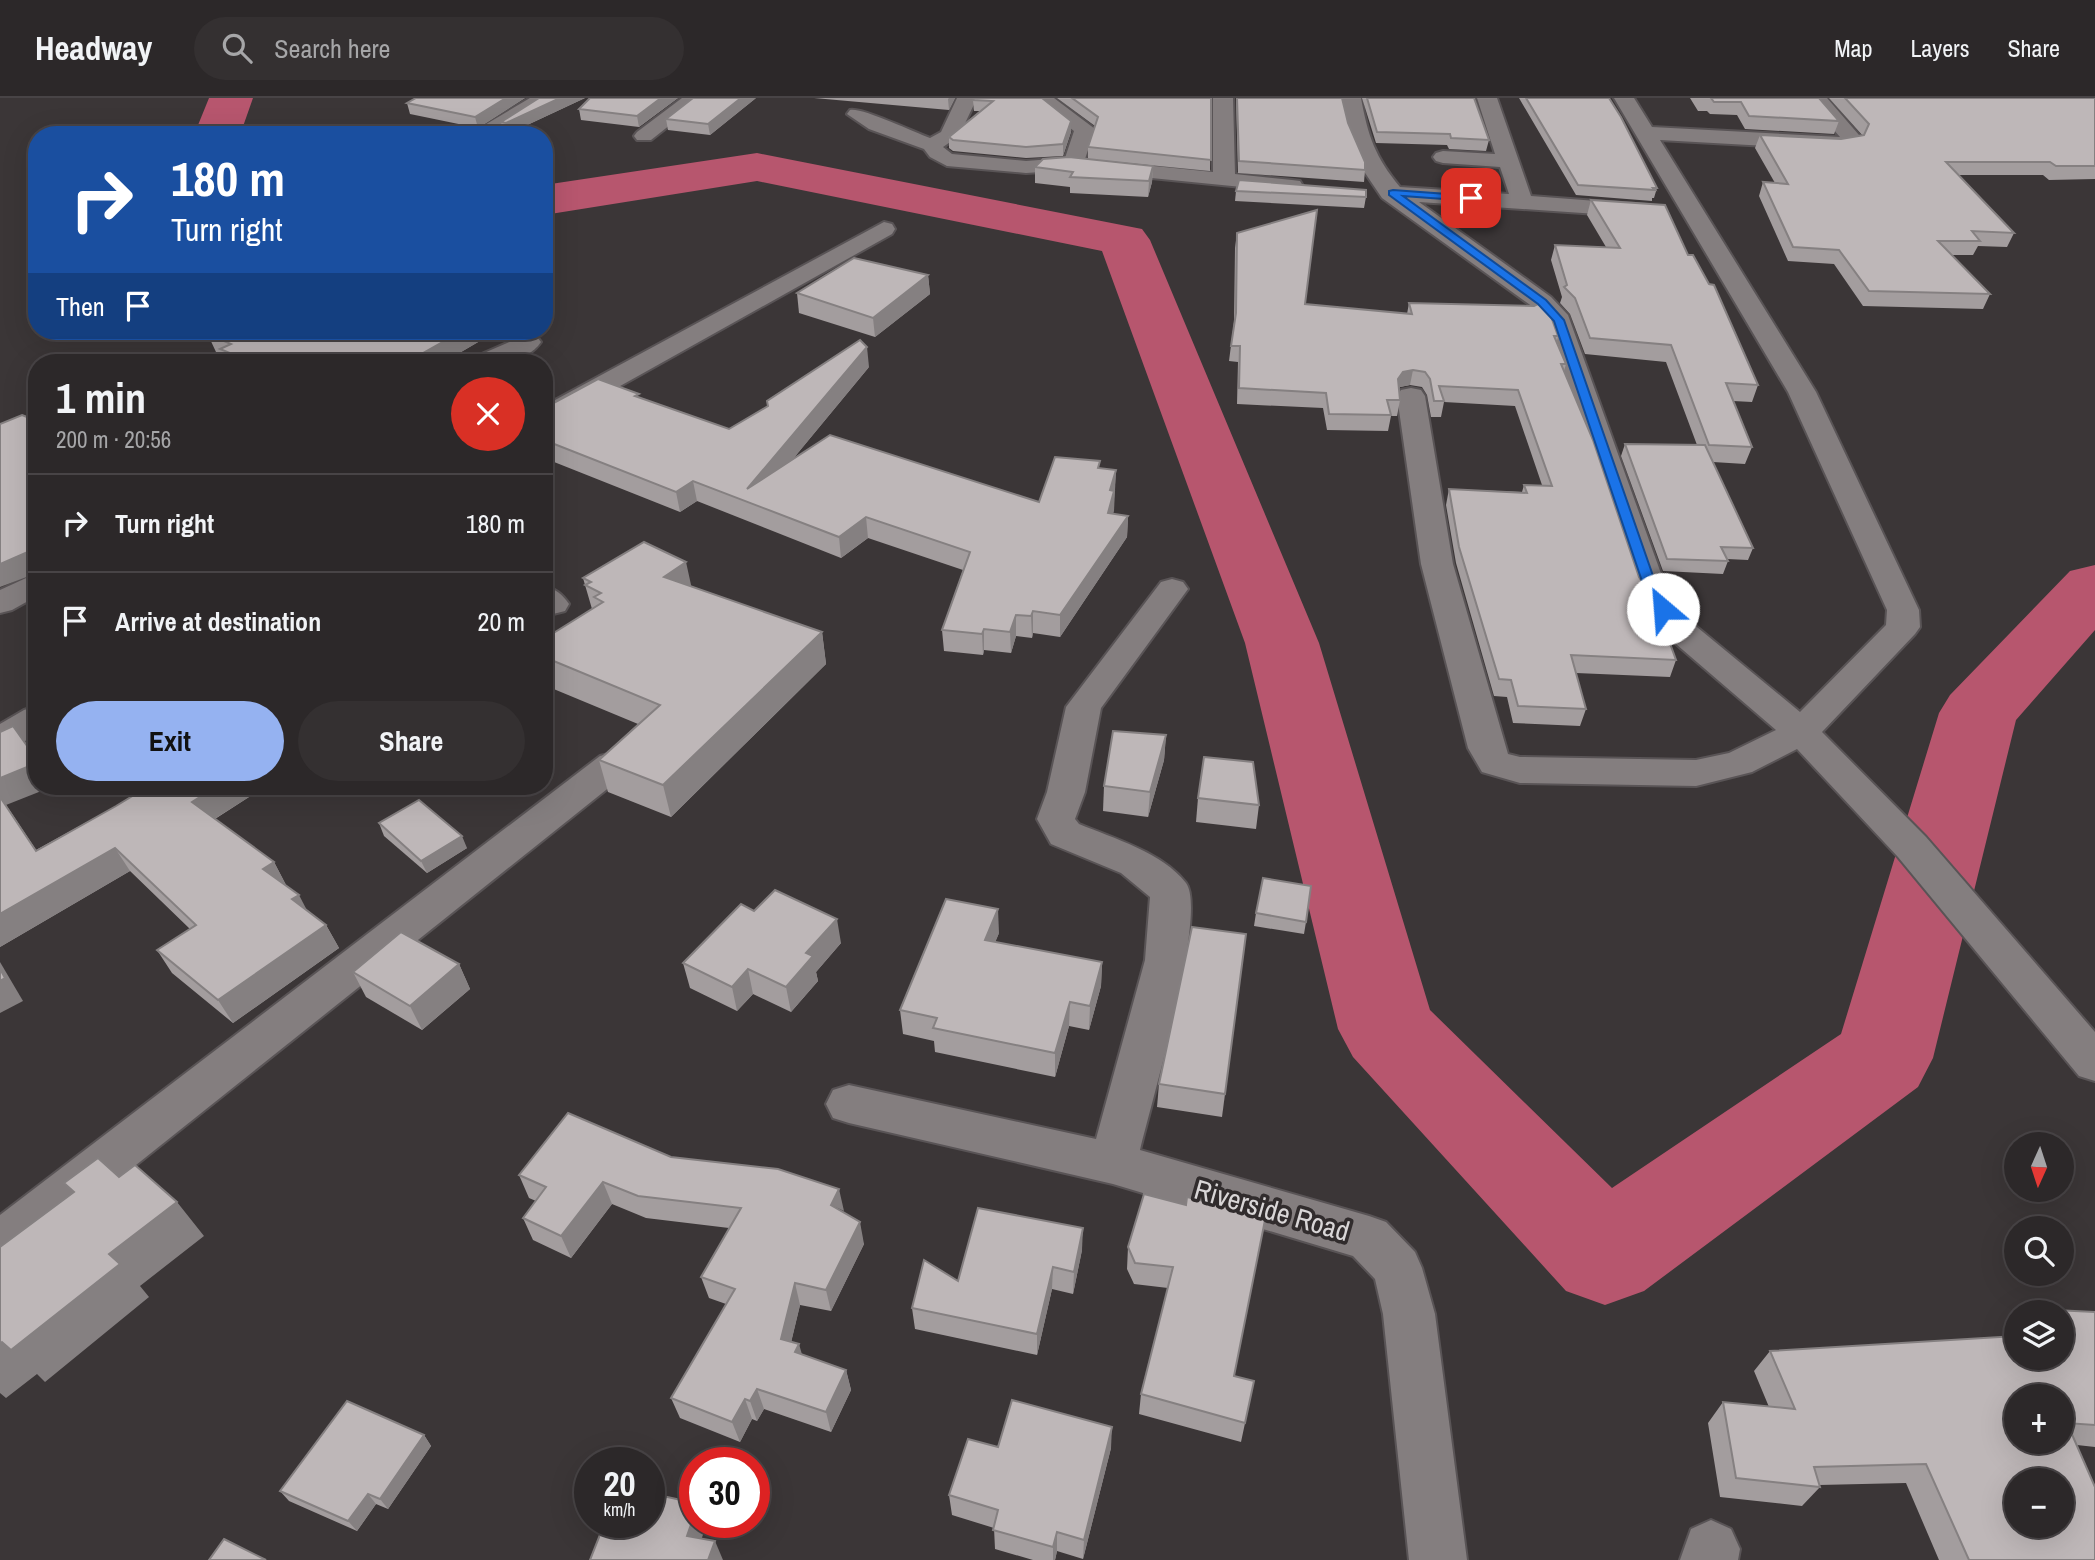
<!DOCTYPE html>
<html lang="en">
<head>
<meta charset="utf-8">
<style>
	:root { --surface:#2c2829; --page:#343031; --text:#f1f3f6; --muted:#a6a6a8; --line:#484446; --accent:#95b2f1 }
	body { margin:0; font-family:"Archivo Narrow",sans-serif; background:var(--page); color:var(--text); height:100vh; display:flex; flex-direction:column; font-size:26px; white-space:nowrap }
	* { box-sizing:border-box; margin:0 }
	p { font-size:23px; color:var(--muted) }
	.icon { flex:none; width:38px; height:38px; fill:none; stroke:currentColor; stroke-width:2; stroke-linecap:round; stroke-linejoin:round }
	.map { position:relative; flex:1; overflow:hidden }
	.side { position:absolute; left:28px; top:256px; width:525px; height:441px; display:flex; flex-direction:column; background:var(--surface); border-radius:28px; box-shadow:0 7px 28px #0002,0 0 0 2px var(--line) }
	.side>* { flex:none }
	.banner { position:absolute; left:28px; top:28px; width:525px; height:214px; border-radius:28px; box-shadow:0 7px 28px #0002,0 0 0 2px var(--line); background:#1a4fa0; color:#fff; overflow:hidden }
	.needle { width:46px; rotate:183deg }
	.controls { position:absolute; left:2004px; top:1034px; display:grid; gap:14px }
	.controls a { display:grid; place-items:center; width:70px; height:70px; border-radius:50%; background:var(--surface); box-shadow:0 7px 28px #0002,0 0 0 2px var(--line); font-size:35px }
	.speed { position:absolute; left:574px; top:1349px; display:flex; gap:14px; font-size:35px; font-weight:700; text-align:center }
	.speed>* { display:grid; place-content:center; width:91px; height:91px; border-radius:50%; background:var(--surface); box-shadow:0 7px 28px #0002,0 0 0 2px var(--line); line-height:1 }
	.speed small { font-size:18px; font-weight:400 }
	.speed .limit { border:10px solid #d22; background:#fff; color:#111 }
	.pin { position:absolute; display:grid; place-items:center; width:60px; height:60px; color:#fff; margin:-30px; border-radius:14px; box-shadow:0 4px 10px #0006 }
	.me { position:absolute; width:77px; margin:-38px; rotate:333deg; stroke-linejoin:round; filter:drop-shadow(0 0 5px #0008) }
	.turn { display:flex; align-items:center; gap:24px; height:147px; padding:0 28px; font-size:32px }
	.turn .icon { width:91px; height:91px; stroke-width:2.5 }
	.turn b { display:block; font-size:49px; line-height:60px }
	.then { display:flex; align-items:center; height:66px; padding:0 28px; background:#0003; gap:14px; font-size:26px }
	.round { display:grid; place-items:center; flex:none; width:74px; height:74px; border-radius:37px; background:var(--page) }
	.headline { display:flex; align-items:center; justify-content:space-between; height:119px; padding:0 28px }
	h1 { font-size:42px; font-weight:800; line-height:52px }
	.action { display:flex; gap:14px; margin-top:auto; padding:14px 28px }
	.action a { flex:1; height:80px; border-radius:42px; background:var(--accent); color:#111; font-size:28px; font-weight:800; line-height:80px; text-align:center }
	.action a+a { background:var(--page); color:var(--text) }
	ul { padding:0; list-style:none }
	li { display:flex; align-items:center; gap:21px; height:98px; padding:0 28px; border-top:2px solid var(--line) }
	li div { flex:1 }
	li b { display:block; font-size:26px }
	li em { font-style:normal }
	header { display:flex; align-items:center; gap:42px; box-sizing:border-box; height:98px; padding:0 35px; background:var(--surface); border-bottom:2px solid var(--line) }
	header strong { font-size:33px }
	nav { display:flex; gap:38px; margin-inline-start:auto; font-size:24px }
	.search { width:490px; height:63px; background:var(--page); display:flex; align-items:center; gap:18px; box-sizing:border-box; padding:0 24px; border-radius:38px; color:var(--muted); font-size:26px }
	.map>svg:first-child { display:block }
</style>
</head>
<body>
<header>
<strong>Headway</strong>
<div class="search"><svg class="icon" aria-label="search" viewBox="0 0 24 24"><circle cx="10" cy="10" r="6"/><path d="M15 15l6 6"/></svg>Search here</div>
<nav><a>Map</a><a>Layers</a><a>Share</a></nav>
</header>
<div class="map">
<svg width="2095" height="1462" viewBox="0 0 2095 1462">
	<rect width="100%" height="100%" fill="#3b3637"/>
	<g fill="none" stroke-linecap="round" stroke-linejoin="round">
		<g fill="#b7566e" fill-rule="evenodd">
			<path d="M209,0H253L240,37H194Z"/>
			<path d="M757,55L1142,131L1150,142L1319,545L1430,912L1612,1090L1841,936L1939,615L1950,597L2070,473L2095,467V532L2016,622L1933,960L1918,989L1644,1193L1605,1207L1566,1193L1353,959L1338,931L1245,545L1102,153L757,83L544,117V87Z"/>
		</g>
		<defs>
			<g id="minor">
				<path d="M530,0H554L497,36H483L480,32L483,28Z"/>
				<path d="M682,0H704L651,42H637L634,38L637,34Z"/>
				<path d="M957,0H977L959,38L943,49L952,56L1026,63L1065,60L1074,33L1031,0H1054L1095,31L1085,61L1213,74V0H1233L1235,76L1292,82L1300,83L1303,88L1300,93L1292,94L1071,72L1026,75L947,68L930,59L924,51L869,31L847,16L850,12C861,9 914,34 930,40L941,34Z"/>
				<path d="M1341,0H1361C1368,38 1375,59 1400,89L1509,96L1500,69L1443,65L1436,63L1433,59L1436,55L1443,53L1495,56L1477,0H1497L1531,98L1649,107L1652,112L1649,117L1641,119L1419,104L1551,199L1568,217L1668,495L1686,520L1800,614L1886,527L1887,512L1788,294L1614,0H1634L1652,29L1840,39L1806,0H1827L1859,37L1862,44L1859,48L1836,52L1660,42L1816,294L1919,512L1920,529L1915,536L1822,634L1926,739L2095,934V983L2079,978L1898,759L1797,651L1752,674L1696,688L1520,685L1482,674L1468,650L1421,466L1397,298L1401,292L1411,290L1421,292L1425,298L1453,466L1508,656L1520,659L1696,662L1729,655L1776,632L1662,534L1636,495L1547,224L1533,209L1382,100L1359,66L1348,36Z"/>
				<path d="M884,124L892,126L895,131L892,136L554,325L544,327V308Z"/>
				<path d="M528,236L537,239L541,244C527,265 495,265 473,264L477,258Z"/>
				<path d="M37,475V498L12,512L0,515V492Z"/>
				<path d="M1172,481L1183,484L1188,491L1101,610L1085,694L1075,721L1079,726C1113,740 1163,755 1186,785C1208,814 1150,1009 1140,1052L1369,1118L1386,1124L1415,1154L1422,1170L1435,1216L1467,1462H1409L1383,1216L1375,1181L1353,1158L1113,1086L849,1025L833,1020L826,1006L833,992L849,987L1096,1041L1145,862L1150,799L1121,775L1051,746L1037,721L1047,694L1066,609L1161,484Z"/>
				<path d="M544,488C556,491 562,496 569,506L565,513L553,516L544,514Z"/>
				<path d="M37,608V636L13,650L0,654V626L24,612Z"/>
				<path d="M613,655L626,658L631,667L626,676L17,1162L0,1168V1117L600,658Z"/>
				<path d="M1711,1422L1731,1431L1740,1451L1738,1462H1680L1691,1431Z"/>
			</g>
		</defs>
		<use href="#minor" stroke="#595456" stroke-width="4"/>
		<use href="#minor" fill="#847e7f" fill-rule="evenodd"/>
	</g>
	<g fill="#a39d9e">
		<path d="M416,0H525L478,30L410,16L407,5Z"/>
		<path d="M539,0H585L508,36L504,35L501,24Z"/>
		<path d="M678,0L639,29L581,22L579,11Z"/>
		<path d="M756,0L710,37L668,32L666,21Z"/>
		<path d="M814,0H955L949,12Z"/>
		<path d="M1042,0L1071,23V34L1063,58L1026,60L953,53L949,50V39L980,13H974L973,2Z"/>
		<path d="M1057,0H1211L1210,73L1088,61V49L1095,28Z"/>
		<path d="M1236,0H1342L1348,25L1365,72L1364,84L1238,75Z"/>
		<path d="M1362,0H1474L1489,42L1486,53L1449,51L1447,47L1376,45Z"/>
		<path d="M1519,0H1609L1657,90L1654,100H1652V103L1576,97Z"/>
		<path d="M1690,0H1819L1839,23L1834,36L1745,31L1737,17L1710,16L1707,13H1698Z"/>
		<path d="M1829,0H2095V81L2049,82L2043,77H1959L2014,135L2007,149L1978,148L1973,157H1952L1990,196L1983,211L1863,208L1834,166L1788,163L1759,98L1763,84L1775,85L1755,50L1760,37L1841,41L1863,38Z"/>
		<path d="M1153,68L1152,84L1148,99L1070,95V89L1035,85V69Z"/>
		<path d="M1236,93L1366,99L1364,110L1235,103Z"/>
		<path d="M1591,102L1688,157L1758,287L1752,304L1733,303L1752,349L1745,366L1713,364L1753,450L1748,462L1727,461L1728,463L1723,476L1663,473L1621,358L1625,346L1697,347L1666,264L1585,256L1570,216L1560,205L1562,199L1551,162L1555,147L1606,149L1587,117Z"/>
		<path d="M1237,135L1305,206L1407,216L1409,205L1558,238L1557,243L1566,266L1564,273L1639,479L1671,527L1667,537L1676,562L1670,579L1576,575L1586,611L1580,628L1513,625L1507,599L1494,598L1456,465L1446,407L1449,391L1522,394L1524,387H1542L1515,308L1444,304L1441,319H1431L1427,297L1422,289L1410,287L1400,289L1399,291L1400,302L1397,318H1391L1388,333L1327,332L1323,310L1237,306L1238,264L1229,263L1234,224L1235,150Z"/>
		<path d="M928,177L930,196L875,239L799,215L797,195Z"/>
		<path d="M199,233H483L485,240L444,264H225L222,257L216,254L209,239Z"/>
		<path d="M869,269L792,362L1039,404L1100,371L1116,372L1113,416L1128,418L1127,439L1060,539L1033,535L1032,540L1016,538L1011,555L984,552L983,557L944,553L942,532L963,472L868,440L841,460L697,403L680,414L544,360V308L640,300L729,331Z"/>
		<path d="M583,480L691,488L822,534L826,566L671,719L608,694L599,662L638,626L544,587V541L592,511Z"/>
		<path d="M1166,637L1164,662L1148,719L1103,713L1104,688Z"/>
		<path d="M149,688H266L215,721L274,764L286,787H285L306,811L326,827L339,850L233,925L172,875L157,852L190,831L130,773L0,849L6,707L36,752L116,708Z"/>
		<path d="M1198,700L1259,707L1256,731L1196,724Z"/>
		<path d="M379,725L467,750L427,775L384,738Z"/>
		<path d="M754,813L841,845L816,874L818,883L791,914L753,896L737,913L690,890L683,865Z"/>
		<path d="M1256,815L1306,824L1304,836L1254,828Z"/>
		<path d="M999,835L995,844L1102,864L1101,888L1089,932L1069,928L1055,979L935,954L934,943L903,936L900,912Z"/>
		<path d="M1246,836L1222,1019L1157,1009L1159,986Z"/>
		<path d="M459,866L470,891L422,932L366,899L353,874Z"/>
		<path d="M671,1059L843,1114L864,1146L831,1213L800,1207L791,1244L802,1257L846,1272L851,1292L831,1334L764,1311L757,1323L752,1321L740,1344L680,1320L671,1300L726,1206L709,1200L701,1179L729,1130L646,1120L612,1106L571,1160L533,1142L523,1120L536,1103L529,1100L519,1077Z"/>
		<path d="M1144,1096L1234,1278L1254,1283L1241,1344L1139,1316L1141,1296L1168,1190L1134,1186L1127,1171L1128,1149Z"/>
		<path d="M1082,1152L1073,1196L1052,1191L1037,1257L915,1231L912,1210L958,1183Z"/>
		<path d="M2054,1212L2095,1214V1349L2077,1347L2095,1462H1939L1906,1385L1819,1387L1820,1389L1802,1408L1720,1399L1708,1325L1723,1304L1769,1309L1754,1273L1770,1253L2062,1260V1214H2051Z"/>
		<path d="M424,1337L431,1348L388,1411L376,1406L357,1433L289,1403L280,1393Z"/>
		<path d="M998,1349L1111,1350L1083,1461L1057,1453L1055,1462H1033L995,1451L994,1430L952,1417L949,1397Z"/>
	</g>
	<g fill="#858081">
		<path d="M506,0H525L478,30L475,19Z"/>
		<path d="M560,0H585L508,36L506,25Z"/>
		<path d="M661,0H678L639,29L637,18Z"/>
		<path d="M741,0H756L710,37L708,26Z"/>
		<path d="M949,0H955L949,12L948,1Z"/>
		<path d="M1071,23V34L1063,58V46Z"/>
		<path d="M1153,68L1152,84L1148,99L1149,83Z"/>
		<path d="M928,177L930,196L875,239L873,220Z"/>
		<path d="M462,233H483L485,240L444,264H407Z"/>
		<path d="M867,249L869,269L755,407L747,391Z"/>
		<path d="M1413,272L1410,287L1400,289L1395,297L1398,281L1403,274Z"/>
		<path d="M1116,372L1114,413L1107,436L1110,392Z"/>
		<path d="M693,383L697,403L680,414L676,394Z"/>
		<path d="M1128,418L1127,439L1060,539V517Z"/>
		<path d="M866,419L868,440L841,460L839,439Z"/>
		<path d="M37,450V475L0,489V466Z"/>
		<path d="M686,464L693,496L664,479Z"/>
		<path d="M1033,513V535L1032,540L1031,518Z"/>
		<path d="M1016,517V538L1011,555L1010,534Z"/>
		<path d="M984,531V552L983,557L982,536Z"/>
		<path d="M822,534L826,566L671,719L663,687Z"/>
		<path d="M1166,637L1164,662L1148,719L1150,694Z"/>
		<path d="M37,665V688H54L6,707L52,776L0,699V680Z"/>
		<path d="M217,688H266L205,727L192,704Z"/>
		<path d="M462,738L467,750L427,775L421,763Z"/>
		<path d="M115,750L130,773L0,849V816Z"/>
		<path d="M274,764L286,787L276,794L263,771Z"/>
		<path d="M299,797L311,820L292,801Z"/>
		<path d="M998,811L999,835L986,867L985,842Z"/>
		<path d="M837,821L841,845L816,874L818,883L791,914L786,889L806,855Z"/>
		<path d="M326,827L339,850L233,925L218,902Z"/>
		<path d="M0,864L23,903L0,915Z"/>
		<path d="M1102,864L1101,888L1089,932L1090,908Z"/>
		<path d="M459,866L470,891L422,932L410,908Z"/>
		<path d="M748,871L753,896L737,913L732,889Z"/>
		<path d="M1070,904L1069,928L1055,979V955Z"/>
		<path d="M603,1084L612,1106L571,1160L561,1138Z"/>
		<path d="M839,1091L844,1113L831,1107Z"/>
		<path d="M177,1104L204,1138L140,1188L149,1199L45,1284L37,1276L6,1300L0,1295V1246L109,1156Z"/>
		<path d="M860,1124L864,1146L831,1213L826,1192Z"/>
		<path d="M1083,1130L1082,1152L1073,1196L1074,1174Z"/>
		<path d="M1053,1169L1052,1191L1037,1257V1236Z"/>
		<path d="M795,1185L800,1207L787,1262L781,1241Z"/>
		<path d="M799,1246L805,1267L795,1254Z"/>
		<path d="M846,1272L851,1292L831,1334L826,1314Z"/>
		<path d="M757,1291L764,1311L757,1323L750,1303Z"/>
		<path d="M745,1301L752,1321L740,1344L732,1324Z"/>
		<path d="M1112,1329L1111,1350L1083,1461L1084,1442Z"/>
		<path d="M424,1337L431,1348L388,1411L380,1401Z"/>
		<path d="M368,1396L376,1406L357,1433L348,1423Z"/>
		<path d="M695,1415V1424L707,1425L696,1457L687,1438Z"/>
		<path d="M1057,1434V1453L1055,1462H1053V1449Z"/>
		<path d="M715,1443L723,1462H708Z"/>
	</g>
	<g fill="#beb7b8" stroke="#858081" stroke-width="2" fill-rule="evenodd">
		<path d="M416,0H506L475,19L407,5Z"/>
		<path d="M539,0H560L506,25L501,24Z"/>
		<path d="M590,0H661L637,18L579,11Z"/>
		<path d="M693,0H741L708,26L666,21Z"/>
		<path d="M974,0H1042L1071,23L1063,46L1026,49L953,42L949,39L993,3L973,2Z"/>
		<path d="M1072,0H1211V62L1088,49L1098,19Z"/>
		<path d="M1237,0H1342L1348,25L1365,64V72L1239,63Z"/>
		<path d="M1367,0H1474L1489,42L1451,40L1450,36L1377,34Z"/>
		<path d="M1526,0H1609L1621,19L1657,90H1653L1655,92L1578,87Z"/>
		<path d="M1711,0H1819L1839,23L1749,18L1741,4H1714Z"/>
		<path d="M1845,0H2095V68H2056L2050,64H1946L2014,135L1972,133L1980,143H1938L1990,196L1869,193L1839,152L1793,149L1763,84L1788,86L1760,37L1841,41L1864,37L1869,26Z"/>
		<path d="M1069,59L1153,68L1149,83L1070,79L1073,74L1035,69L1043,61Z"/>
		<path d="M1239,82L1366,92V99L1236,93Z"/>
		<path d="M1591,102L1665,107L1688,157H1693L1709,186L1714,187L1758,287L1726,285L1752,349L1709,347L1671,247L1590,240L1575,200L1564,189L1567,187L1555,147L1620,150Z"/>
		<path d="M1317,112L1305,206L1412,216L1409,205L1534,208L1542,204L1548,210L1558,238H1554L1566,266H1561L1593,342L1639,479L1671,527L1663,526L1676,562L1571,557L1586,611L1518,608L1511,582L1499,581L1459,449L1449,391L1527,395L1524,387L1552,388L1518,292L1439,288L1444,303H1434L1430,281L1425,274L1413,272L1403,274L1398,281L1400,302H1387L1391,317L1329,316L1326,295L1239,290L1240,248H1231L1236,215L1237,135Z"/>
		<path d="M854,160L928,177L873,220L797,195Z"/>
		<path d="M216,233H462L407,264H233L228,262L237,258L220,251L231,246L208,236Z"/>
		<path d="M860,242L867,249L747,391L830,337L1039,404L1055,359L1100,363L1098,370L1116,372L1110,392L1114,393L1108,415L1128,418L1060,517L1033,513L1031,518L1016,517L1010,534L984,531L982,536L942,532L970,454L866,419L839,439L693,383L676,394L544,342V308L550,307L598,281L639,296L635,298L729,331L768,308L767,303Z"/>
		<path d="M22,317L37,323V450L0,466V326Z"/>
		<path d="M1625,346L1705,347L1753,450L1721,449L1728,463L1667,461Z"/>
		<path d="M644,444L686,464L664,479L822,534L663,687L599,662L660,607L544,559V541L603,504L594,499L601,495L585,487L591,484L583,480Z"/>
		<path d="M13,628L37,662V665L0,680V634Z"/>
		<path d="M1113,633L1166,637L1150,694L1104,688Z"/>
		<path d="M1204,659L1253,664L1259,707L1198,700Z"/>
		<path d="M149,688H217L192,704L274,764L263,771L299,797L292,801L326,827L218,902L157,852L196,827L115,750L0,816V699L36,753L116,708Z"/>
		<path d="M419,702L462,738L421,763L379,725Z"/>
		<path d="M1263,780L1311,788L1306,824L1256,815Z"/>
		<path d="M775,792L837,821L806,855L813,858L786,889L748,871L732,889L683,865L741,806L754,813Z"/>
		<path d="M946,801L998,811L985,842L1102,864L1090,908L1070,904L1055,955L933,930L937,920L900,912Z"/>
		<path d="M1192,829L1246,836L1225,996L1159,986Z"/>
		<path d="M401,834L459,866L410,908L353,874Z"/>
		<path d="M0,871L5,880L0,883Z"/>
		<path d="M568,1015L671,1059L778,1071L839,1091L831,1107L860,1124L826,1192L795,1185L781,1241L799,1246L795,1254L846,1272L826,1314L757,1291L750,1303L745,1301L732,1324L671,1300L735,1191L701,1179L741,1110L638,1098L603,1084L561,1138L523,1120L546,1089L519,1077Z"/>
		<path d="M98,1060L119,1079L135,1067L177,1104L109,1156L120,1166L11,1252L2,1244L0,1246V1149L74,1094L64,1085Z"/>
		<path d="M1144,1096L1186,1107L1187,1099L1266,1117L1234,1278L1254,1283L1245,1325L1141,1296L1173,1169L1135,1165L1128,1149Z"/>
		<path d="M978,1110L1083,1130L1074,1174L1053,1169L1037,1236L912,1210L924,1162L958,1183Z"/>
		<path d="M2054,1212L2095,1214V1327L2067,1325L2095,1389V1462H1969L1926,1366L1814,1369L1820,1389L1736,1380L1723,1304L1795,1311L1770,1253L2016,1238V1260H2062V1235H2064L2062,1230V1214H2055ZM2016,1298H2062V1344H2016ZM2016,1382H2062V1428H2016Z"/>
		<path d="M1012,1302L1112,1329L1084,1442L1057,1434L1053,1449L993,1432L998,1412L949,1397L968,1341L998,1349Z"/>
		<path d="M347,1303L424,1337L380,1401L368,1396L348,1423L280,1393Z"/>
		<path d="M649,1395L695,1405V1415L687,1438L715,1443L708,1462H590L605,1424H649Z"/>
		<path d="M224,1441L266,1462H209Z"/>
	</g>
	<path fill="#1a73e8" stroke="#114b97" stroke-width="2" d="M1393,92L1474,98V102L1471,103L1403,98L1546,202L1564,222L1659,495L1670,511L1668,514H1659L1646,495L1554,223L1538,206L1389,97V93Z"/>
	<g text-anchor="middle" stroke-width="7" stroke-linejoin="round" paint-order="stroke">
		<g font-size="28" fill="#d9d6d7" stroke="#312c2d">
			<text transform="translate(1272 1112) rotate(16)" y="10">Riverside Road</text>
		</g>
	</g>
</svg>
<div class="controls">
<a><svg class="needle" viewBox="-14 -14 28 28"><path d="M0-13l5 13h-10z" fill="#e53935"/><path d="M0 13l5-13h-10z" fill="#a6a6a8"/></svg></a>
<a><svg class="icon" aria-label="search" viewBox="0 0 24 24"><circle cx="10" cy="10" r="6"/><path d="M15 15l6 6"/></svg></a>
<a><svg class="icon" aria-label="layers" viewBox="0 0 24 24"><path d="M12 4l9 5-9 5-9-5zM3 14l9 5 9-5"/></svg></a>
<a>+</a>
<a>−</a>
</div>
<div class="speed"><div>20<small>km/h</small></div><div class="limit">30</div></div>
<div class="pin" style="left:1471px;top:100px;background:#d93025"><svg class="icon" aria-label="arrive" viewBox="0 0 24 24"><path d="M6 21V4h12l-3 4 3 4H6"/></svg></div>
<svg class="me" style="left:1663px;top:511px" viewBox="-20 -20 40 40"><circle r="19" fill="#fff"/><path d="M0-13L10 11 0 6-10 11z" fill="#1a73e8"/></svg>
<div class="banner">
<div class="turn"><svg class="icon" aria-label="right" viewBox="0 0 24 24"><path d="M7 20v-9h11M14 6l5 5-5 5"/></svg><div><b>180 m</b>Turn right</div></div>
<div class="then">Then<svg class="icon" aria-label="arrive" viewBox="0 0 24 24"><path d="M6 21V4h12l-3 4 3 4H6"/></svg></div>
</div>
<section class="side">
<div class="headline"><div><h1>1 min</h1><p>200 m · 20:56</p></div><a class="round" style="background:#d93025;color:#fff"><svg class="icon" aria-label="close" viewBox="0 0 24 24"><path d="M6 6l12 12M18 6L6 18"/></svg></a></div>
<ul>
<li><svg class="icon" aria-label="right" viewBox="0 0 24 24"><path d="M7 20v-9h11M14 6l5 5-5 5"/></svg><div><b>Turn right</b></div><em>180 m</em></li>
<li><svg class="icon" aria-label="arrive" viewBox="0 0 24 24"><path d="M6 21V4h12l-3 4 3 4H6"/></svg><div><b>Arrive at destination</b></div><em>20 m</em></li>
</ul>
<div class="action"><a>Exit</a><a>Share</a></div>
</section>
</div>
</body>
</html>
